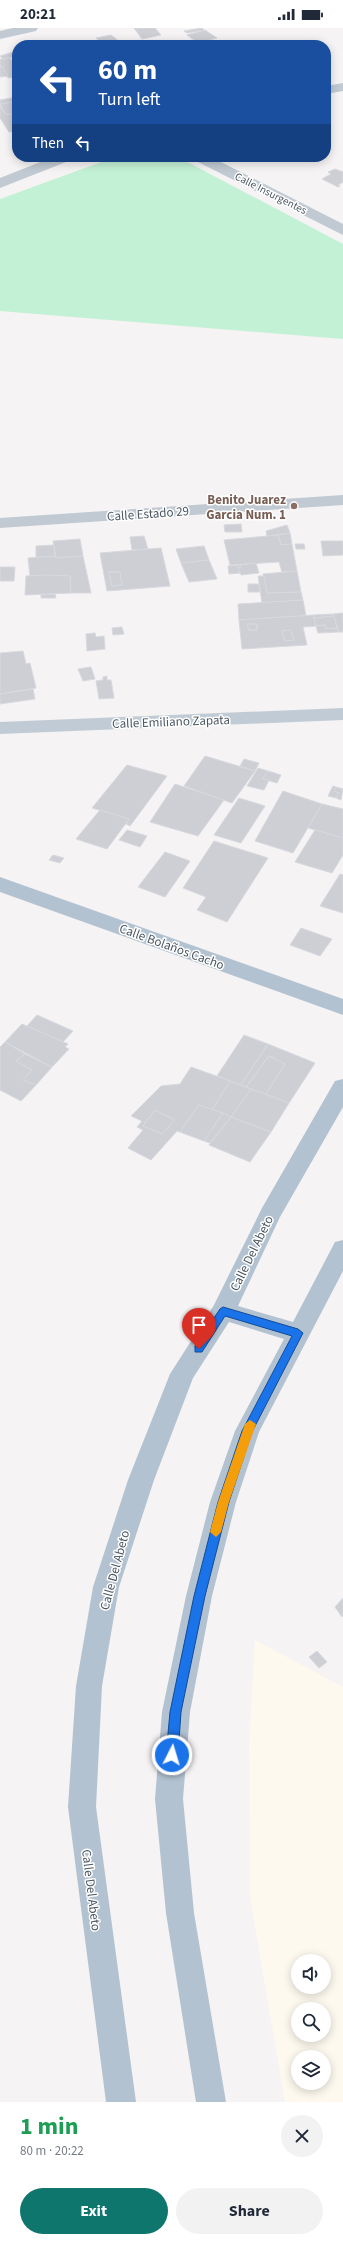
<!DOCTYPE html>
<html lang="en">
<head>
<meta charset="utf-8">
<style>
	:root { --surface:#fff; --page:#f2f2f3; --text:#1f2937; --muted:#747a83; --accent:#0f766e }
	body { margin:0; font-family:"Source Sans 3",sans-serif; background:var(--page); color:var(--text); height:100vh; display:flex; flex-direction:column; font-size:15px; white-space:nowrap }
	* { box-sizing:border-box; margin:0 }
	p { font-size:13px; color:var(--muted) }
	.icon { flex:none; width:22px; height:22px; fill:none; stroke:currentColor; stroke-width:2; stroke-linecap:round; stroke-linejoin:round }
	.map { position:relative; height:2074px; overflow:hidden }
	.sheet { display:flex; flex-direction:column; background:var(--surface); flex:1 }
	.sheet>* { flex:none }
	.banner { position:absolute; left:12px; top:12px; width:319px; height:122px; border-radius:16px; box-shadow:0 2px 10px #0003; background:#1a4fa0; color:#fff; overflow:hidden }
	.buttons { position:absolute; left:291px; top:1926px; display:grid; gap:8px }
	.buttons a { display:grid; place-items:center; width:40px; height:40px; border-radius:50%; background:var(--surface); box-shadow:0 2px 10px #0003; font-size:20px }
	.pin { position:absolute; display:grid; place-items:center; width:34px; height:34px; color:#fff; margin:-41px -17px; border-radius:50% 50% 50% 0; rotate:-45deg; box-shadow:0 0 4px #0007 }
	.pin .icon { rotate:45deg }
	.me { position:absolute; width:44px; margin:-22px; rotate:5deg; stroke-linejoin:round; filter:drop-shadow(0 0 3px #0008) }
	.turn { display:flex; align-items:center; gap:14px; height:84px; padding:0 20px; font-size:18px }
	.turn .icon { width:52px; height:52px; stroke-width:2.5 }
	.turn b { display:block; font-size:28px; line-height:34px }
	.then { display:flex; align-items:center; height:38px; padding:0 20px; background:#0003; gap:8px; font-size:15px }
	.round { display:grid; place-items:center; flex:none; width:42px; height:42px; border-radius:21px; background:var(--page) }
	.headline { display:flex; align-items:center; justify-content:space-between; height:68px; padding:0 20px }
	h1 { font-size:24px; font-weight:700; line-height:30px; color:#1e9e55 }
	.button { display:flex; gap:8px; margin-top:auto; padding:8px 20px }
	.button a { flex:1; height:46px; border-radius:24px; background:var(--accent); color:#fff; font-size:16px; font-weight:700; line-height:46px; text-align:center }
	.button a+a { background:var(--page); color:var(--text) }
	.status { display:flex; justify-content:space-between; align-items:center; height:28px; padding:0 20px; background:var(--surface); direction:ltr }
	.status svg { height:11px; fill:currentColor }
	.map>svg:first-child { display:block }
</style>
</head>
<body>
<div class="status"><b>20:21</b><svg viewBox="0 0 49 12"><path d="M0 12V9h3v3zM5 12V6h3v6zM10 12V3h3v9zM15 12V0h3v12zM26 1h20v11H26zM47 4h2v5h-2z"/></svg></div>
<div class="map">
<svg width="343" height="2074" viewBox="0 0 343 2074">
	<rect width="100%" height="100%" fill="#f5f3f3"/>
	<path fill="#fdf9ef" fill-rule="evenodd" d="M255,1612L343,1659V2074H285L250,1869L249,1717ZM298,1933H324V1959H298ZM298,1981H324V2007H298ZM298,2029H324V2055H298Z"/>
	<path fill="#c3f1d5" d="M115,129H178L343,216V311L0,283V171Z"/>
	<g fill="#cdcfd5" stroke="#d7d9de" fill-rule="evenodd">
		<path d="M134,0H155L161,7L142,11Z"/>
		<path d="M202,0L204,2L187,5L184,3Z"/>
		<path d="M205,2L217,10L198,15L187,7Z"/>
		<path d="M111,7L124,17H89L101,14L96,10Z"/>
		<path d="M17,23V28L3,31L0,28Z"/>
		<path d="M10,30L17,40V48L8,50L0,37V31Z"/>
		<path d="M2,38L8,48L0,49V39Z"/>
		<path d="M17,69V80L13,74L0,76V72Z"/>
		<path d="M13,74L17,80V85L6,87L0,76Z"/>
		<path d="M0,78L6,87L17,85V103L9,104L0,90Z"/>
		<path d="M335,141L343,144V154L338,157L340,158L338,159L322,151L331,146L328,144Z"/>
		<path d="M241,496L242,504H225L224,497Z"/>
		<path d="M287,497L290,505L267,508L266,503Z"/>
		<path d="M290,505L292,516L281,517L278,507Z"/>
		<path d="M278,507L281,517L292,516L297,543L282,544L279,534L230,537L224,512Z"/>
		<path d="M144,508L148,521L132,522L130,509Z"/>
		<path d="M80,511L83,528L56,530L53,513Z"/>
		<path d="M321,513H343V527L323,528Z"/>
		<path d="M295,516H304L305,521H296Z"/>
		<path d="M54,517L55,528L36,530V518Z"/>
		<path d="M204,518L209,532L181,535L176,521Z"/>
		<path d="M161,520L170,558L107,563L100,525ZM109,544H120L122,557L112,558Z"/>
		<path d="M55,528L56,530L83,528L91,565H71L70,548H30L28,530Z"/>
		<path d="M209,532L217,551L189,554L181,535Z"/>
		<path d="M256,535L259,545L241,547L238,540L241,539L240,537Z"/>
		<path d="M240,537L241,539L238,540L240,545L229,546L228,538Z"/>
		<path d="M0,539H15L14,553H0Z"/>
		<path d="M297,543L301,564L267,565L263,546Z"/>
		<path d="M109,544H120L122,557L112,558Z"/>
		<path d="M45,547L70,548L71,565L25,567L26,548Z"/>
		<path d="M258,548H264L267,565L301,564L303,572L262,575Z"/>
		<path d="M248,556H259L260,564H248Z"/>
		<path d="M55,566L56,570H41V567Z"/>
		<path d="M303,572L306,588L239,592L238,576Z"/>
		<path d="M343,585V604H339L333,586Z"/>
		<path d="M333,586L334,588L314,590L313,587Z"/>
		<path d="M313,587L316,598L303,599L307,617L242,621L239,592ZM247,596H257V602H249ZM291,602L294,612L285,613L282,603Z"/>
		<path d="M334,588L337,600L326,601L325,597L316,598L314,590Z"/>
		<path d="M247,596H257V602H249Z"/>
		<path d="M325,597L326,601L337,600L339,604L318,605L316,598Z"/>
		<path d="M122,599L124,606L113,607L112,600Z"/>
		<path d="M291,602L294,612L285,613L282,603Z"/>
		<path d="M95,605L96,609L104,608L105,621L87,623L86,606Z"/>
		<path d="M23,623L26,636L30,635L36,660L0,666V625Z"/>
		<path d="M91,639L95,651L83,653L78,641Z"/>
		<path d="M107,648V652H111L114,670L99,671L96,653L103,652V649Z"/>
		<path d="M33,661L35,671L0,676V666Z"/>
		<path d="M205,728L255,743L232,775L184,758Z"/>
		<path d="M244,731L259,735L255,743L240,738Z"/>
		<path d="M127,737L167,748L130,798L126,796L129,791L92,780Z"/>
		<path d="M258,740L268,743L263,751L269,752L264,762L247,758Z"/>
		<path d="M268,743L281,747L277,755L263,751Z"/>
		<path d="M175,756L224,772L198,808L150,794Z"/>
		<path d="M333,758L336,759L334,763L339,765L336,770L328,768Z"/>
		<path d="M336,759L343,761L341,772L336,770L339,765L334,763Z"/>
		<path d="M283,763L322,776L293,825L255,813Z"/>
		<path d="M239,770L265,778L241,815L214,807Z"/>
		<path d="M322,776L343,781V810L308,800Z"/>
		<path d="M100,782L129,791L107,821L76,811Z"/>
		<path d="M127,802L147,808L140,819L119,812Z"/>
		<path d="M315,802L343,810V827L332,845L295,834Z"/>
		<path d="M214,813L268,830L227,894L197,882L206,869L183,860Z"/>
		<path d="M165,824L190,833L165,869L138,859Z"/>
		<path d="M53,827L64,830L60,835L49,832Z"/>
		<path d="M340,846L343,847V885L320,878Z"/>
		<path d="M301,900L332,911L320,928L290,917Z"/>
		<path d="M37,987L73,1003L63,1014L27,998Z"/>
		<path d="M22,996L68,1016L65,1019L69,1021L52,1039L5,1014Z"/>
		<path d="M244,1007L268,1016L241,1057L217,1048Z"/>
		<path d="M5,1014L25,1026L16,1033L32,1042L23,1052L36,1057L21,1073L0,1062V1019Z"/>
		<path d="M268,1016L315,1035L289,1075L265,1067L285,1036L273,1032L275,1030L269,1028L246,1059L241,1057Z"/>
		<path d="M25,1026L52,1039L36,1057L23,1052L32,1042L16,1033Z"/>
		<path d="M269,1028L285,1036L265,1067L246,1059Z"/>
		<path d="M191,1039L230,1053L212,1082L199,1077L180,1104L177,1103L151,1132L128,1120L143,1102L137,1099L142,1093L131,1088L161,1058L180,1056ZM155,1082L175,1092L162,1106L143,1098Z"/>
		<path d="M230,1053L251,1061L231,1089L212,1082Z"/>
		<path d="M251,1061L289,1075L271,1104L231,1089Z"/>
		<path d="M199,1077L223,1085L204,1113L180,1104Z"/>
		<path d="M155,1082L175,1092L162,1106L143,1098Z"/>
		<path d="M223,1085L231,1089L210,1115L204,1113Z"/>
		<path d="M231,1089L271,1104L250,1134L209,1117Z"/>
		<path d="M343,1570V1588L342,1589L335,1579Z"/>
		<path d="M317,1623L327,1634L319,1640L309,1629Z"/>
	</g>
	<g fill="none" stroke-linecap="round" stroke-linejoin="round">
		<g fill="#c1cad2" fill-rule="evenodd">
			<path d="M13,0H38L36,3L0,11V3Z"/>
			<path d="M343,55V63L326,66V58Z"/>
			<path d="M53,129H73L71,132L0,160V150Z"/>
			<path d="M192,129H211L343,196V207L194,132Z"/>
			<path d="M343,467V477L0,500V490Z"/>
		</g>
		<path fill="#c1cbd6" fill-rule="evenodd" d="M343,680V692L0,706V694Z"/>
		<g fill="#b3c2d1" fill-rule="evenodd">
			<path d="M0,849L343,971V987L0,864Z"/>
			<path d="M343,1051V1079L280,1189L238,1278L293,1294L335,1214L343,1212V1243L259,1404L236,1474L212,1568L190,1684L183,1771L194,1885L226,2074H196L166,1885L155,1771L162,1684L186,1568L210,1474L235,1403L284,1311L229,1294L193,1350L154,1452L119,1559L102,1658L96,1779L136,2074H106L68,1779L76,1658L93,1559L128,1452L170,1346L214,1277L262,1180L335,1053Z"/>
		</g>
	</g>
	<path fill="#1a73e8" stroke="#114b97" d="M223,1279L298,1301L303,1305L252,1404L229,1474L205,1568L181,1684L178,1727L176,1731L172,1733L168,1731L166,1727L170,1684L194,1568L218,1474L242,1403L292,1308L225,1288L202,1324H195V1318L220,1281Z"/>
	<path fill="#f59e0b" d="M250,1392L256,1396L229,1474L221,1504L216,1509L210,1504L218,1474L245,1396Z"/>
	<circle fill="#8d6e63" stroke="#fff" stroke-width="1.5" cx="294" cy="478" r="4"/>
	<g text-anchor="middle" stroke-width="3" stroke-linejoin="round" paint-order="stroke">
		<g font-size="11" fill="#4a5661" stroke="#fff">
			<text transform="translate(271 165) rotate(27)" y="4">Calle Insurgentes</text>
		</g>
		<g font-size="13" font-weight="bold" fill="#785e54" stroke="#fff" text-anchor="end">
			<text x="286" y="476">Benito Juarez<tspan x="286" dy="15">Garcia Num. 1</tspan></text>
		</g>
		<g font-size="13" fill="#4a5661" stroke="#fff">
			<text transform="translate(148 485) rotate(-4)" y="5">Calle Estado 29</text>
			<text transform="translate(171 693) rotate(-2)" y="5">Calle Emiliano Zapata</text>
			<text transform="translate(172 918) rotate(20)" y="5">Calle Bolaños Cacho</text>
			<text transform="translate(251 1225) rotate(-64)" y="5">Calle Del Abeto</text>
			<text transform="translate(114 1542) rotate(-75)" y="5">Calle Del Abeto</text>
			<text transform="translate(92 1862) rotate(83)" y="5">Calle Del Abeto</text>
		</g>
	</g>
</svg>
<div class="buttons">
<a><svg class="icon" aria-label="sound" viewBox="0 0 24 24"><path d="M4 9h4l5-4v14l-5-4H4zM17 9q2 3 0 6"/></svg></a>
<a><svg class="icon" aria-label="search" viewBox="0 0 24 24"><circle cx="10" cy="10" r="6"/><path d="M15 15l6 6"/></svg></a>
<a><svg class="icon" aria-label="layers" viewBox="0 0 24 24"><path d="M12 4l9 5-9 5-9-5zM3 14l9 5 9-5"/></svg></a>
</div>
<div class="pin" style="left:199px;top:1321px;background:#d93025"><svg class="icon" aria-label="arrive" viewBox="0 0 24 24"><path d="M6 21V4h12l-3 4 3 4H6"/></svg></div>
<svg class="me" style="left:172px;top:1727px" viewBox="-20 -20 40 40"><circle r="17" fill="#1a73e8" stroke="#fff" stroke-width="3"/><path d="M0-11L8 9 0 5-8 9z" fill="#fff"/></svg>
<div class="banner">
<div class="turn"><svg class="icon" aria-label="left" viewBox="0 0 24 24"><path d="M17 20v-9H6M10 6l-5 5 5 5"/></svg><div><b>60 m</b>Turn left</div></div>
<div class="then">Then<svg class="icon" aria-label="left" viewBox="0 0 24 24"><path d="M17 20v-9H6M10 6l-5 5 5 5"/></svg></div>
</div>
</div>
<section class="sheet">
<div class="headline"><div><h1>1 min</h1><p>80 m · 20:22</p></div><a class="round"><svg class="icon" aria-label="close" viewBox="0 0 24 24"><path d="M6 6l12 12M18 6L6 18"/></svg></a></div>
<div class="button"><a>Exit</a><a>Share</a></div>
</section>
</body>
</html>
